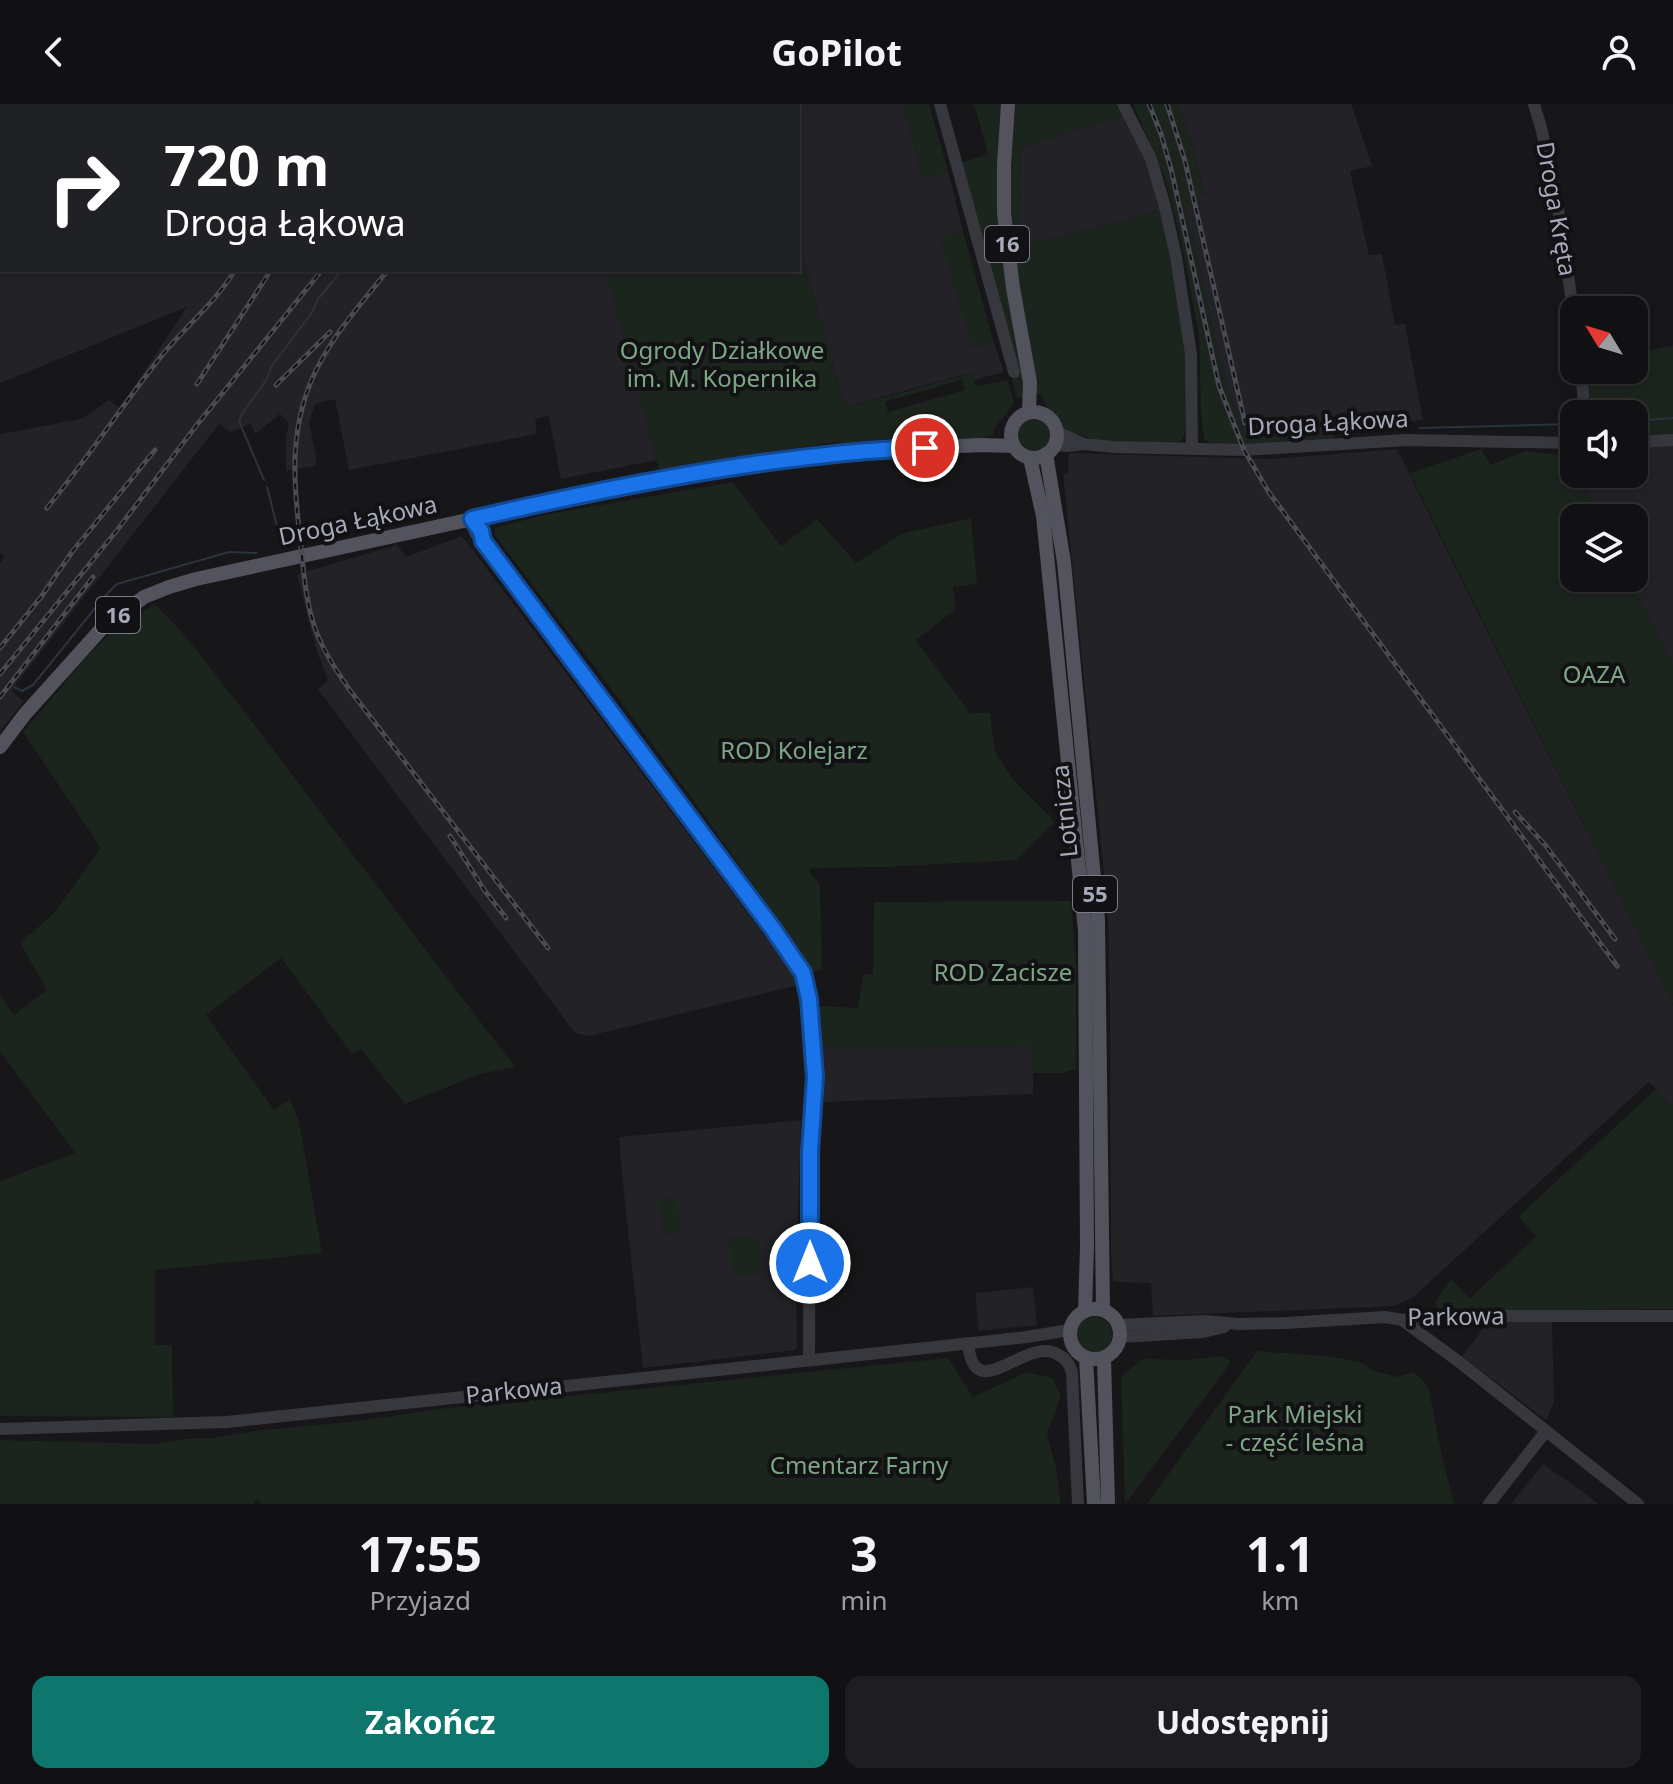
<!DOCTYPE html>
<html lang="pl">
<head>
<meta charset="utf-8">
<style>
	:root { --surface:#111013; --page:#1e1e21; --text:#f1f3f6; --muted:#9c9da0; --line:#303033; --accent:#0f766e }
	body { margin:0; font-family:"Noto Sans",sans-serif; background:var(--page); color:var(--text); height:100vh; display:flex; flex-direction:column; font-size:30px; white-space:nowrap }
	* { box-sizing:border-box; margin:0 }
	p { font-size:26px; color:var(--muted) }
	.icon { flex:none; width:44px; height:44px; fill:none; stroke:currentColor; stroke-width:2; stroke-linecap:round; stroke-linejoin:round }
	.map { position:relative; height:1400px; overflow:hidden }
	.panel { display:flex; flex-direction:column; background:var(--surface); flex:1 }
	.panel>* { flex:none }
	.hud { position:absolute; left:0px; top:0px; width:800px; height:168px; box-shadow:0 4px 12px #0003,0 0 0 2px var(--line); background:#202124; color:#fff; overflow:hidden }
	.needle { width:52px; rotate:308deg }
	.controls { position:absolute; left:1560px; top:192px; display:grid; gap:16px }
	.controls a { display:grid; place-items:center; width:88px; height:88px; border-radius:16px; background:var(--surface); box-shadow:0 4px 12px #0003,0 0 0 2px var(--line); font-size:40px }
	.pin { position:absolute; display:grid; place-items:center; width:68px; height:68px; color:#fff; margin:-34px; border:4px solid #fff; border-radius:50%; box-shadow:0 2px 8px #0007 }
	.me { position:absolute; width:88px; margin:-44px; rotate:0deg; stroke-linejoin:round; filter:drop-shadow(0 0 6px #0008) }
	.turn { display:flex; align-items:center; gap:28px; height:168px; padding:0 32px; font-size:36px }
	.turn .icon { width:104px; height:104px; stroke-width:2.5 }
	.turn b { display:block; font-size:56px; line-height:68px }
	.eta { display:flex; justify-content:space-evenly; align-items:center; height:136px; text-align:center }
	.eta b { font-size:48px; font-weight:700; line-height:56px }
	.action { display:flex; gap:16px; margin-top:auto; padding:16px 32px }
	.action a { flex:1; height:92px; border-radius:16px; background:var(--accent); color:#fff; font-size:32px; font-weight:700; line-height:92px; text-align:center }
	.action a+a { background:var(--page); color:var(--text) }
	header { display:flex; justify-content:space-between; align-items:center; height:104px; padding:0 32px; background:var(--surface); font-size:36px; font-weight:700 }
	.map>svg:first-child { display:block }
</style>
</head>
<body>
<header><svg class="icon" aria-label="back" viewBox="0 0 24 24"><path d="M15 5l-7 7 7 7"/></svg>GoPilot<svg class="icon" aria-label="person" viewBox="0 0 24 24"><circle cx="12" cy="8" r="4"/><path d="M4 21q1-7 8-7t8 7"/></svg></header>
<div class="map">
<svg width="1673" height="1400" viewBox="0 0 1673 1400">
	<rect width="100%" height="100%" fill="#171619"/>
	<g fill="#232226">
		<path d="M0,0H562V2H2V166H606L657,356L561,375L549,312L535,315L537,330L349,366L335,295L315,300L309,318L317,357L315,358V362L286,367V332L289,319L280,310L255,330L251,320L230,328L219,320L17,579L12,588L24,597L0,628V459L5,453L0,449V330L81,315L109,296L120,304L187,203L0,279Z"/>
		<path d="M759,0H903L923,73L948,67L963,127L941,133L973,243L993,236L1004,268L974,276L971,269L845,303L804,158L798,159V2H759Z"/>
		<path d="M1177,0H1351L1372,62L1350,67L1369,151L1382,150L1395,221L1405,220L1423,316L1334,324V330L1245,331L1226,281L1185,102L1200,99L1198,92L1205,90L1189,31Z"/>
		<path d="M1122,12L1147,60L1161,106L1018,143L1021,43Z"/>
		<path d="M1673,330V563L1629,474H1634V414H1599L1578,370H1634V332Z"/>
		<path d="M1397,345L1673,902V1003L1649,978L1412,1194L1394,1202L1153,1212L1151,1179L1113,1178L1111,1146L1110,913L1108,808L1063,370L1068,369L1069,349L1272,355Z"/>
		<path d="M462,432L729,784L786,860L799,881L589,932L575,929L318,585L328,576L317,548L297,470L397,441L406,453Z"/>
		<path d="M1033,942V990L824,998L817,943Z"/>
		<path d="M801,1016L796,1173L797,1243L795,1246L643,1264L623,1080L619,1033Z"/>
		<path d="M1033,1183L1037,1221L979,1227L975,1189Z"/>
		<path d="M1489,1217H1552L1554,1298L1546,1316L1462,1252Z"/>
		<path d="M1543,1360L1582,1387L1598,1400H1511Z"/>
	</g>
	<g fill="#1c241e">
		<path d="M903,0H929L948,67L923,74Z"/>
		<path d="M974,0H1116L1122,12L1021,43L1018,142L1161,106L1184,229L1187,264L1185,329L1180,338L1170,340L1101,337L1064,326L1048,305L1041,290L1017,294L1012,276L1017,267L961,59L988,50Z"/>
		<path d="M1133,0H1177L1189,31L1205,90L1199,92L1200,99L1186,103L1226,281L1245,331L1334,330L1335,336L1217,341L1204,336L1201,308L1199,231L1180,132L1165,74Z"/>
		<path d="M963,127L993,236L972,243L940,133Z"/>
		<path d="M804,158L845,303L892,291L893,295L885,298L888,308L965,286L962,276L894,295L893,291L972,269L976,282L1008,277L1014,300L993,326L994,331L970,337L882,341L881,338L855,340L835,338L659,366L606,166H798V159Z"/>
		<path d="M1673,242V330L1634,332V310H1592L1587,266H1634V256L1645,254L1644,247Z"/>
		<circle cx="1034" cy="330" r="18"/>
		<path d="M1481,345L1491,361L1526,347L1569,352L1574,363V370H1578L1599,414H1574V474H1629L1673,563V902L1410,369Z"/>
		<path d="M733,378L781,442L817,415L856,459L901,430L971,414L977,480L953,483L956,505L916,536L970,609H990L995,648L1014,677L1055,718L1016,756L884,763L812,764L809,767L820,781L822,866L812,868C713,717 603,574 494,430L495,424L543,411Z"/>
		<path d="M155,500L180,526L210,563L515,963L480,970L405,1000L361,945L352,950L281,854L206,911L274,1006L290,995L299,1018L322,1149L155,1166V1241H172L173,1313L0,1312V1077L75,1049L0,947V892H1L14,911L47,886L20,839L54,809L101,744L23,628L91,548L113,527Z"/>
		<path d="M1071,797L1076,860V965L1062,969H1033L1032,942L817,943L818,902L858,904L863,871L873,870L874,798Z"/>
		<path d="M1656,985L1673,1003V1205L1439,1207L1435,1198L1451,1176L1470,1194L1536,1133L1519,1112Z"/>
		<path d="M676,1093L680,1129L662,1131L658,1095Z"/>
		<path d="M757,1131L761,1169L733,1172L729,1134Z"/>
		<circle cx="1094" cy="1231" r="18"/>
		<path d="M1257,1247L1325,1252L1360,1258L1374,1267L1398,1273L1412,1268L1422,1275L1429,1286L1442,1352L1454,1400H1147Z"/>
		<path d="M1222,1252L1231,1258L1125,1400L1121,1273L1142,1255L1185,1256Z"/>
		<path d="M948,1254L973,1293L1027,1268L1052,1274L1061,1292L1047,1330L1056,1364L1061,1400H261V1397L255,1396L253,1400H0V1336L156,1340L184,1335L212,1334L254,1327L359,1317L438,1305Z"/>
	</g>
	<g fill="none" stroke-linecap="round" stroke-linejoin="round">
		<g stroke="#2b333e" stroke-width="2">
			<path d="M474,2L476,0"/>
			<path d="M1634,317L1673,314"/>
			<path d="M1420,324L1574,320"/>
			<path d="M264,376L239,317C246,298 267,283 271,263L311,210L318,195L342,166"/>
			<path d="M267,383L282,442"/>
			<path d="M14,583L22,587L33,581L104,493L117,480L229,448L257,449"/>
		</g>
		<g stroke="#37373e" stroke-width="12">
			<path d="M940,0L1014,268"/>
			<path d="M1123,0L1151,55L1165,103L1176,153L1191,250L1192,345"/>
			<path d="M1534,0L1542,27L1558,105L1574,211"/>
			<path d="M1581,266L1585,310"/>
			<path d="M1057,328L1084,340"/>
			<path d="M1634,338L1673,336"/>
			<path d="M1055,341L1067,342L1084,340L1113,343L1244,346L1407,336L1574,339"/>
			<path d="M472,415L475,429L483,437L790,849L803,869L807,879L815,973L810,1048L809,1256"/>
			<path d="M1402,1216L1462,1260L1638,1400"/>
			<path d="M1118,1221L1204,1217L1239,1220L1286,1219L1385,1213L1402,1216L1428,1212H1673"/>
			<path d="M1120,1233L1203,1228L1224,1223"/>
			<path d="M968,1239C974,1305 1025,1232 1057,1250C1066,1254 1070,1260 1072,1269L1078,1400"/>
			<path d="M0,1325L227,1318L907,1246L1027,1233L1069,1226"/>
			<path d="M1489,1400L1546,1327"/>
		</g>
		<g stroke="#53535d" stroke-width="14">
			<path d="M1008,0L1004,61V109L1013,184L1030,278L1029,308"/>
			<circle cx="1034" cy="331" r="23"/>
			<path d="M1046,350L1064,458L1098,816L1103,1206"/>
			<path d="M1030,354L1043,412L1085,826L1087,1143L1085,1207"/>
			<path d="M0,643L25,610L104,522L144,493L169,483L196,475L643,378L707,367L855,347L981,341L1014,342"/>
			<circle cx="1095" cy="1230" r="25"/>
			<path d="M1086,1254L1094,1400"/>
			<path d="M1104,1254L1108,1400"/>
		</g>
		<defs>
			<g id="rail">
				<path d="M1149,0L1161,30L1172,69L1219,282L1244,346L1268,387L1617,862"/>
				<path d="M1167,0L1185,57L1245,319"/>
				<path d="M336,2L338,0"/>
				<path d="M387,2L388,0"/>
				<path d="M455,2L457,0"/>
				<path d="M522,2L523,0"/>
				<path d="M388,166C360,201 330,234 312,275C288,332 294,384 301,443C304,471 306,500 316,527C324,548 336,566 349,585L548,844"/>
				<path d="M197,280L271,166"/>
				<path d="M276,281L330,228"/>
				<path d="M47,404C88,354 123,300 163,250C186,222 216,198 235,166"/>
				<path d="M0,544L41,493L72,448L155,346"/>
				<path d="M0,570L118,425L196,322L322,166"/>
				<path d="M0,593L93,473"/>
				<path d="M1515,708L1546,742L1615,835"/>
				<path d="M450,732L485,787L506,814"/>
			</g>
		</defs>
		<use href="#rail" stroke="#4a4b53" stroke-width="5"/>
		<use href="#rail" stroke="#121114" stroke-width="2" stroke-dasharray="6" stroke-linecap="butt"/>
	</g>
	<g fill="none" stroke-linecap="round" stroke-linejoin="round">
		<defs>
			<path id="route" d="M810,1159V1048L815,973L809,895L803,869L773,825L483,437L481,427L472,415C567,393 663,373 761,359C815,352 870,345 925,344"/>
		</defs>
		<use href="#route" stroke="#114b97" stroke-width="20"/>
		<use href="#route" stroke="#1a73e8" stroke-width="14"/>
	</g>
	<g text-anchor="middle" stroke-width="8" stroke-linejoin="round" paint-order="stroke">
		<g fill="#121114" stroke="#7a7c88" stroke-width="2">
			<rect x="985" y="122" width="44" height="36" rx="6"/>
			<rect x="96" y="493" width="44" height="36" rx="6"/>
			<rect x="1073" y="772" width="44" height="36" rx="6"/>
		</g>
		<g font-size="22" font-weight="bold" fill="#a7aaba">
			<text x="1007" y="148">16</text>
			<text x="118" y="519">16</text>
			<text x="1095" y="798">55</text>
		</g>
		<g font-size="24" fill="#a7aaba" stroke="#121114">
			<text transform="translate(1556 105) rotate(80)" y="8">Droga Kręta</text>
			<text transform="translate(1328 319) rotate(-3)" y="8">Droga Łąkowa</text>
			<text transform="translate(358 417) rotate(-12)" y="8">Droga Łąkowa</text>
			<text transform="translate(1065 707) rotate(-96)" y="8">Lotnicza</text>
			<text transform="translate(1456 1213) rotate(-1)" y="8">Parkowa</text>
			<text transform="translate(514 1287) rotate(-6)" y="8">Parkowa</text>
		</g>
		<g font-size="24" fill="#7da685" stroke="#121114">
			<text x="722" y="255">Ogrody Działkowe<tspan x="722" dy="28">im. M. Kopernika</tspan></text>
			<text x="1594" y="579">OAZA</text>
			<text x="794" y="655">ROD Kolejarz</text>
			<text x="1003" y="877">ROD Zacisze</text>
			<text x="1295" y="1319">Park Miejski<tspan x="1295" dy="28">- część leśna</tspan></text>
			<text x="859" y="1370">Cmentarz Farny</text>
		</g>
	</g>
</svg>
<div class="controls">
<a><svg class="needle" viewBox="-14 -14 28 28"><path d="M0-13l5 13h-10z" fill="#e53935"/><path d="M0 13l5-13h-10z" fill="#9c9da0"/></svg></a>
<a><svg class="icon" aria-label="sound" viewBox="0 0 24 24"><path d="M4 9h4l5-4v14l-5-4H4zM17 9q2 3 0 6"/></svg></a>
<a><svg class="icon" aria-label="layers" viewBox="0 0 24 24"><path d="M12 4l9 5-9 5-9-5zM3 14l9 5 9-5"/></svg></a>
</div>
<div class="pin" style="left:925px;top:344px;background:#d93025"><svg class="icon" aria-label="arrive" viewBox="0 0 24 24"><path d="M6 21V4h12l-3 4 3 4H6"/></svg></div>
<svg class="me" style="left:810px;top:1159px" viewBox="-20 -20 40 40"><circle r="17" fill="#1a73e8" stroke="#fff" stroke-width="3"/><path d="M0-11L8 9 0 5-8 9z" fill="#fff"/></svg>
<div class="hud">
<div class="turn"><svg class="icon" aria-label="right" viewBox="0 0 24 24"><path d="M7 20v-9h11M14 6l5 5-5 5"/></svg><div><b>720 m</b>Droga Łąkowa</div></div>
</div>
</div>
<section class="panel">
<div class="eta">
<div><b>17:55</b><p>Przyjazd</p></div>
<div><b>3</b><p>min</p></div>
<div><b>1.1</b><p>km</p></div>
</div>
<div class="action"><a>Zakończ</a><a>Udostępnij</a></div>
</section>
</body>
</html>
